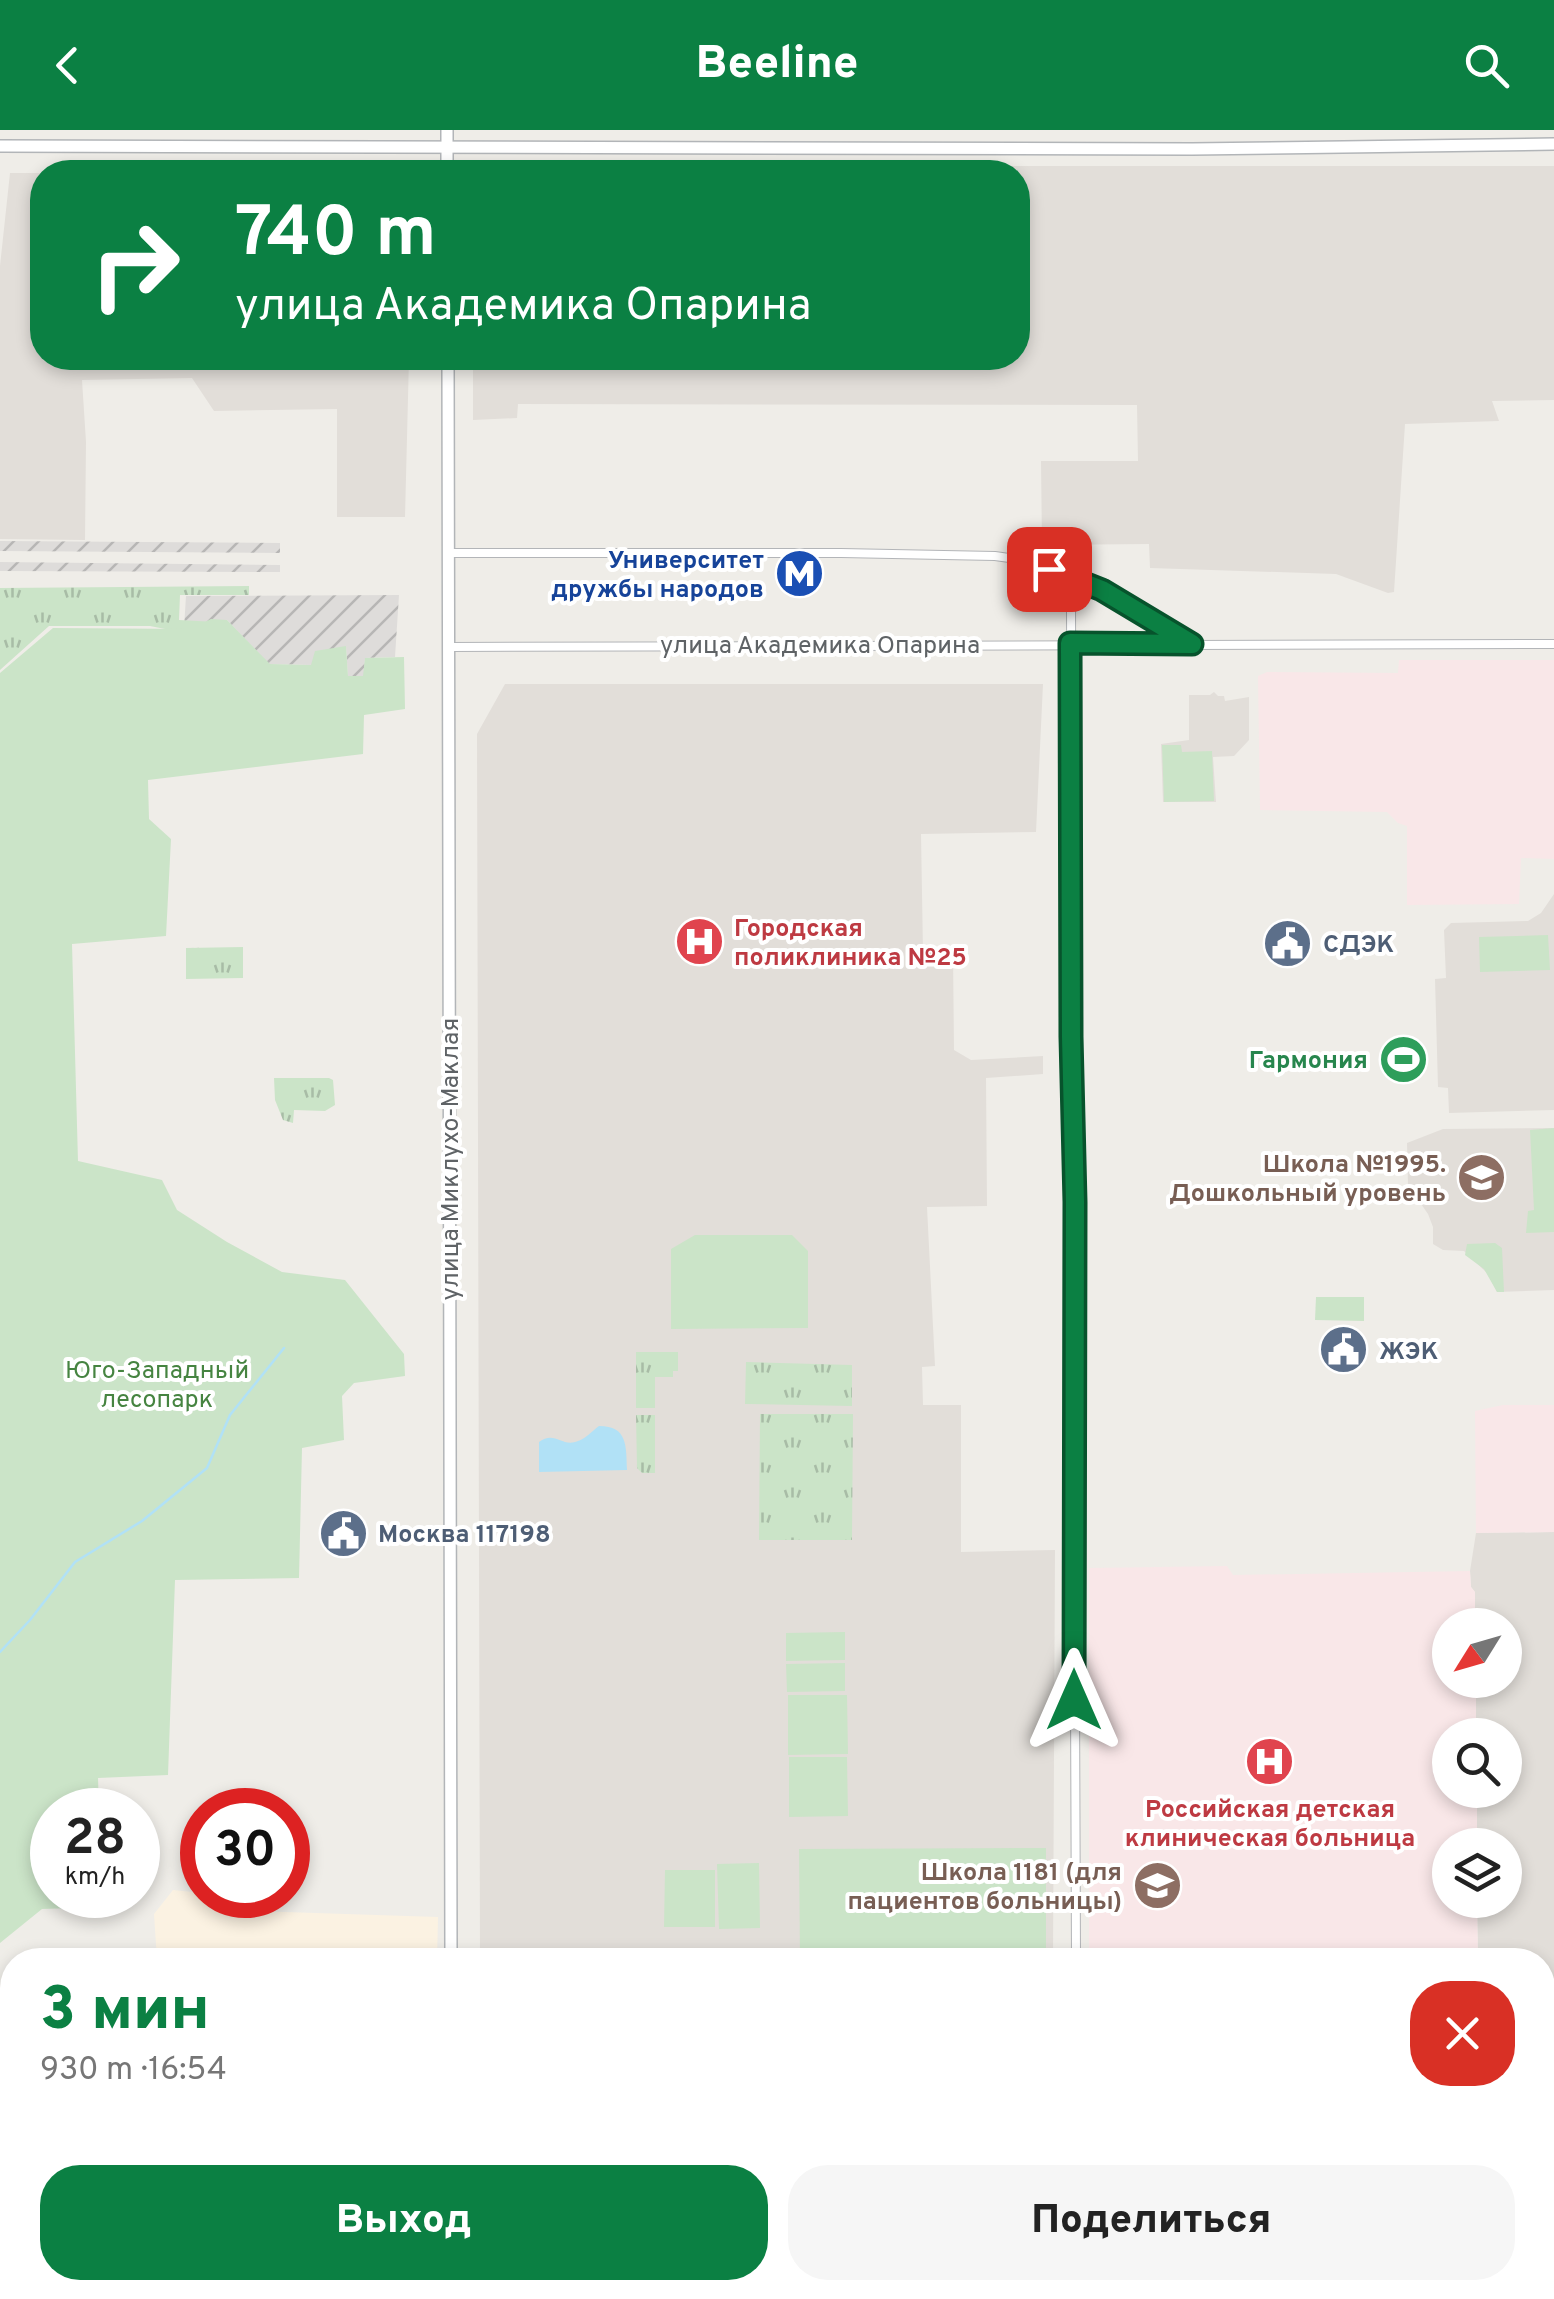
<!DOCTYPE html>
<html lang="ru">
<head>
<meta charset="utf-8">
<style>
	:root { --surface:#fff; --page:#f6f6f6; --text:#222; --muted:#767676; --accent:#0b8043 }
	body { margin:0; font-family:Overpass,sans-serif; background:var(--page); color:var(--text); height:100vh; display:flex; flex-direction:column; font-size:38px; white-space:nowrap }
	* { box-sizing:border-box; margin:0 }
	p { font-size:32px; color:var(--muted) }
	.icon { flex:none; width:55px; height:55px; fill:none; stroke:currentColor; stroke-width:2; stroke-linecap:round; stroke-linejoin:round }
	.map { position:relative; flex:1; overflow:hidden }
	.sheet { position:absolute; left:0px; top:1818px; width:1555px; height:352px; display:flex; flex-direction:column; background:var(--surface); border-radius:40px 40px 0 0; box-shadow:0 5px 15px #0003 }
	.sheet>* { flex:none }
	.guide { position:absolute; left:30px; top:30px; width:1000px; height:210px; border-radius:40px; box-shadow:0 5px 15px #0003; background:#0b8043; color:#fff; overflow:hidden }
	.needle { width:65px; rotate:233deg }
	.controls { position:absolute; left:1432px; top:1478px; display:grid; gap:20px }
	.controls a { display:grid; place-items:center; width:90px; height:90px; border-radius:50%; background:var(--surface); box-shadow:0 5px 15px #0003; font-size:50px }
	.speed { position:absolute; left:30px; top:1658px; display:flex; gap:20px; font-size:50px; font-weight:700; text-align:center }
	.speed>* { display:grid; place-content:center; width:130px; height:130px; border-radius:50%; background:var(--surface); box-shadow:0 5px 15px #0003; line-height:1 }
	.speed small { font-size:25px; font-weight:400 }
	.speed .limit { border:15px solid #d22; background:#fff; color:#111 }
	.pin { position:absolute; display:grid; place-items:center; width:85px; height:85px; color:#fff; margin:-42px; border-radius:20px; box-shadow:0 5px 15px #0006 }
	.me { position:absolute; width:110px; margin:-55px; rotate:0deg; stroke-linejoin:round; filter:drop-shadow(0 0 8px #0008) }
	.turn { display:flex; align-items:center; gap:35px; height:210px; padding:0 40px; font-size:45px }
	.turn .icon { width:130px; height:130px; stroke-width:2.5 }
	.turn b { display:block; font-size:70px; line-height:85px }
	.round { display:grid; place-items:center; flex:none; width:105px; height:105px; border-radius:40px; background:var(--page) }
	.summary { display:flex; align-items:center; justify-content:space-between; height:170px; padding:0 40px }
	h1 { font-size:60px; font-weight:800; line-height:75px; color:var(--accent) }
	.cta { display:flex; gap:20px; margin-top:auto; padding:20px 40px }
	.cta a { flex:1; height:115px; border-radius:40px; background:var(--accent); color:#fff; font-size:40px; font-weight:800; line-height:115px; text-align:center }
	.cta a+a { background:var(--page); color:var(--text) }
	header { display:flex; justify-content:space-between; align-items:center; height:130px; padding:0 40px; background:var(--accent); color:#fff; font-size:45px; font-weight:800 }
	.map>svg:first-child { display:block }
</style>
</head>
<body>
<header><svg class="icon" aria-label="back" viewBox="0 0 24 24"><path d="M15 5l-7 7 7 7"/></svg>Beeline<svg class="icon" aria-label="search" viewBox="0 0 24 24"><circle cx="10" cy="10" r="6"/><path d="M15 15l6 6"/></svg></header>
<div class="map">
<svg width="1554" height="2169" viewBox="0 0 1554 2169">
	<defs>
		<pattern id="industrial-furrows" width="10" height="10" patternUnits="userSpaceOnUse" patternTransform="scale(2.5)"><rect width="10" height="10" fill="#dedcda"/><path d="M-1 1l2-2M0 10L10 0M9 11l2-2" fill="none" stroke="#b7b6b5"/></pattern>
		<pattern id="grass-tufts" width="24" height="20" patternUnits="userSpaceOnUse" patternTransform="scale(2.5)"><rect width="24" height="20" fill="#cbe4c8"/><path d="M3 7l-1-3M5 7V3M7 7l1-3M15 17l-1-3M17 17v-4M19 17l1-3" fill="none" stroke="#a8bca6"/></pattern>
		<pattern id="forest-crowns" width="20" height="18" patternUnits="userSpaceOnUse" patternTransform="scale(2.5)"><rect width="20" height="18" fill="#cbe4c8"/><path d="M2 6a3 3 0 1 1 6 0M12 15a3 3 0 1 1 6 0" fill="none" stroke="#a8bca6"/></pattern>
	</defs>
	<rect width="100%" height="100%" fill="#efede8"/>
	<path fill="#fbf2e2" d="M173,1760L221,1765L222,1780L438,1787L437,1830H157L154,1784Z"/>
	<g fill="url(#industrial-furrows)">
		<path d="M0,411L280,413V423L0,421Z"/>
		<path d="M0,432L280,435V442L0,441Z"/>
		<path d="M399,465L395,527L365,528L364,546L348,547L346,517L312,535L269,534L227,490L191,499L184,498L186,466Z"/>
	</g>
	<g fill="#e2ded9">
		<path d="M521,36H1554V270L1492,271L1499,291L1405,294L1394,462L1388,463L1336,444L1150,438L1149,414L1042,415L1041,331H1138L1137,275L518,274L517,288L473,290V228H1018V42H515Z"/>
		<path d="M10,43H42V228H409L405,387H337V279L214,281L192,248L82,250L86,312L85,410L0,409V136Z"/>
		<path d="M505,554H1043L1036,702L921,704L923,823H953L954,920L971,930L1043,926V944L986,948L987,1076L927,1077L935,1236L922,1237L923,1275H961V1422L1055,1420L1053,1830H480L477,604Z"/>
		<path d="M1214,562L1218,566H1224L1225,571L1249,567V610L1234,626L1213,627L1216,672H1163L1161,614L1189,610V565H1210Z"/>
		<path d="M1554,764V980L1449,983L1448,958L1438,957L1435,849L1446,848L1444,800L1451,793L1528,791L1541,783Z"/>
		<path d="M1554,998V1160L1497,1162L1488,1144L1464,1121L1443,1120L1433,1114V1097L1428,1084L1408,1055L1407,1013L1443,999Z"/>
		<path d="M1554,1402V1869L1543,1870L1542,1830H1478L1477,1770H1505V1715H1477V1660H1505V1605H1476V1550H1505V1495H1475V1462L1471,1457L1470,1441L1476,1403Z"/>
		<path d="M0,2111L12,2114V2158H139L145,2169H5L0,2159Z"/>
	</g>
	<g fill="#f9e7e8">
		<path d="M1399,530H1554V729L1521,728L1519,774L1407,775V696L1398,693L1387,682L1260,680L1258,546L1267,542L1398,543Z"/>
		<path d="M1503,1275H1554V1402L1476,1403L1475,1281Z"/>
		<path d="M1227,1436L1233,1445L1470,1441L1471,1457L1475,1462V1495H1450V1550H1476V1605H1450V1660H1477V1715H1450V1770H1477L1478,1830H1089V1438Z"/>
	</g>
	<g fill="url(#grass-tufts)">
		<path d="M249,456V465H180L179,490L216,492L185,503L150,496H49L0,540V458Z"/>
		<path d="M243,817V848L186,849V818Z"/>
		<path d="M274,948H329L333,950L335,975L325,981L294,980L293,993L283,990L275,970Z"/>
		<path d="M636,1222H678V1241H673V1247H655V1278H636Z"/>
		<path d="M746,1232L852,1235V1276L745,1274Z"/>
		<path d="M760,1284H853L852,1410H759Z"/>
		<path d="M636,1285H655V1343H642L637,1338Z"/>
	</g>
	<path fill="url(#forest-crowns)" d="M1554,2034V2169L1486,2167L1485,2158H1542L1543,2036Z"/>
	<g fill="#cbe4c8">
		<path d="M211,489L227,490L270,534L311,535L315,521L346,516L348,546H363L365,528L404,527L405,579L364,585L363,624L148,650L149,689L171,709L166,806L72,814L78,1031L162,1050L177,1080L227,1112L282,1142L345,1150L404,1224L405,1246L354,1253L342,1266L344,1310L302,1318L299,1448L175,1450L168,1645L98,1648L99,1680H52V1765H104L105,1777L42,1779L0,1813V543L53,498L191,499Z"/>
		<path d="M1162,615H1181L1182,622L1212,621L1214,671L1164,672Z"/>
		<path d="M1548,805L1550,840L1480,842L1479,807Z"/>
		<path d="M1554,998V1102L1526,1103L1528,1081L1534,1080L1530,1000Z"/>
		<path d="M695,1105H792L808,1121V1198L671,1199V1119Z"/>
		<path d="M1467,1114L1495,1113L1502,1118L1504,1162H1497L1484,1139L1465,1125Z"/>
		<path d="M1316,1167H1364V1191L1315,1190Z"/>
		<path d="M845,1502V1530L786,1531V1503Z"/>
		<path d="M845,1533V1561L787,1562L786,1534Z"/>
		<path d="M788,1565H847L848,1624L788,1625Z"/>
		<path d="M789,1627H847L848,1686L789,1687Z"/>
		<path d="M1046,1718V1830H800L799,1719Z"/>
		<path d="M759,1733L760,1798L719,1799L717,1734Z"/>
		<path d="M665,1740H715V1797H664Z"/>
	</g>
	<path fill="#b1e1f6" d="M599,1296C628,1296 626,1316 627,1340L539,1342V1312C555,1300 562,1318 578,1311C585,1309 592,1301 599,1296Z"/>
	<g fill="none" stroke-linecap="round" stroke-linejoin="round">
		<path stroke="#b1e1f6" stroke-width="2.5" d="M0,1522L30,1490L75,1432L142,1391L207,1338L230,1285L284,1218"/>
		<defs>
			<g id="street">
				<path d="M448,423H841L995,426L1023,430"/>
				<path d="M1022,430L1059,456L1071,479L1076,1830"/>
				<path d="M1036,435L1102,460L1188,511"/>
				<path d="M449,517L1554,514"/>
				<path d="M0,2092L12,2094"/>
				<path d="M271,2158L317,2169"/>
			</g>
			<g id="secondary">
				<path d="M0,16L1192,19L1554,14"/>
				<path d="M447,42V0"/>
				<path d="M448,228L451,1830"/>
				<path d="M443,2169V2158"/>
			</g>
			<g id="primary">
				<path d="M0,1894L12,1897"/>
				<path d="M0,1925L12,1928"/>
				<path d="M989,2158L1037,2169"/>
				<path d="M1114,2158L1162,2169"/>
			</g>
		</defs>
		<use href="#street" stroke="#b3b5b8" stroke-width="10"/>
		<use href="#secondary" stroke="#b2b5b8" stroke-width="14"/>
		<use href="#primary" stroke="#e2b36e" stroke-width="15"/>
		<use href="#street" stroke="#fff" stroke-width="8"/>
		<use href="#secondary" stroke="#fff" stroke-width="11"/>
		<use href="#primary" stroke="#f6e4b6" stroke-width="12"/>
	</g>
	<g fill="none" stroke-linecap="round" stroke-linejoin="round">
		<defs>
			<path id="route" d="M1049,439L1102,460L1192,514L1070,513L1071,907L1075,1072L1074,1570"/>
		</defs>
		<use href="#route" stroke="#07532c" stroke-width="25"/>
		<use href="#route" stroke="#0b8043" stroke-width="18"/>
	</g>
	<defs>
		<symbol id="metro-disc" viewBox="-11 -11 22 22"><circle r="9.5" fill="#1a4fb4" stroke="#fff"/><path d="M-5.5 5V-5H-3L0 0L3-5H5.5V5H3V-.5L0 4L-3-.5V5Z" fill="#fff"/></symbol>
		<symbol id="hospital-disc" viewBox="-11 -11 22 22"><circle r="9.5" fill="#e0444e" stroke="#fff"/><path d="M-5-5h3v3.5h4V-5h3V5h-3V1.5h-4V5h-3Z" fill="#fff"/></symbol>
		<symbol id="civic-disc" viewBox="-11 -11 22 22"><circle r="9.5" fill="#5c6f8a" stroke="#fff"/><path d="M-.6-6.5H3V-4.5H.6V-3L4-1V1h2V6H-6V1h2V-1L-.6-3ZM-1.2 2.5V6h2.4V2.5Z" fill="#fff"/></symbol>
		<symbol id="stadium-disc" viewBox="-11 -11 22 22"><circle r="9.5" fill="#2e9e5b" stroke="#fff"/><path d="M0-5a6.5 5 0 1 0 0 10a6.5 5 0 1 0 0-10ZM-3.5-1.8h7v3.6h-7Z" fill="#fff"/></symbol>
		<symbol id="school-disc" viewBox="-11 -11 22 22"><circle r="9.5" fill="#8d6e63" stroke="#fff"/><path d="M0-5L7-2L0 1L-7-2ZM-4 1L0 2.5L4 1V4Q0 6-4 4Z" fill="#fff"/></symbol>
	</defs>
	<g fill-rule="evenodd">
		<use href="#metro-disc" x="772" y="416" width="55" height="55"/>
		<use href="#hospital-disc" x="672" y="784" width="55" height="55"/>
		<use href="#civic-disc" x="1260" y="786" width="55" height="55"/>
		<use href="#stadium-disc" x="1376" y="902" width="55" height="55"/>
		<use href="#school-disc" x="1454" y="1020" width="55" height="55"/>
		<use href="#civic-disc" x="1316" y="1192" width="55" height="55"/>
		<use href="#civic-disc" x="316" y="1376" width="55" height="55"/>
		<use href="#hospital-disc" x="1242" y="1604" width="55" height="55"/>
		<use href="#school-disc" x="1130" y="1728" width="55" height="55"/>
	</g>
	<g text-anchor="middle" stroke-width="8" stroke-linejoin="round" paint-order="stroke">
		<g font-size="25" font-weight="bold" fill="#164399" stroke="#fff" text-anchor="end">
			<text x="764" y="438">Университет<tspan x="764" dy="29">дружбы народов</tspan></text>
		</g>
		<g font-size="25" fill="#5f6366" stroke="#fff">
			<text x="820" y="523">улица Академика Опарина</text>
			<text transform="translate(449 1029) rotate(-90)" y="9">улица Миклухо-Маклая</text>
		</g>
		<g font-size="25" font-weight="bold" fill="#be3a42" stroke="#fff" text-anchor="start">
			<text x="734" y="806">Городская<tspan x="734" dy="29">поликлиника №25</tspan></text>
			<text x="1270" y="1687" text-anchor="middle">Российская детская<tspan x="1270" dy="29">клиническая больница</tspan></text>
		</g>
		<g font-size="25" font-weight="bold" fill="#4e5e75" stroke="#fff" text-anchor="start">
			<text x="1323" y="822">СДЭК</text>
			<text x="1379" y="1229">ЖЭК</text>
			<text x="378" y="1412">Москва 117198</text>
		</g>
		<g font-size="25" font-weight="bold" fill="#27864d" stroke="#fff" text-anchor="end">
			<text x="1368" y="938">Гармония</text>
		</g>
		<g font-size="25" font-weight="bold" fill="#785e54" stroke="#fff" text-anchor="end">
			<text x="1446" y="1042">Школа №1995.<tspan x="1446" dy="29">Дошкольный уровень</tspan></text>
			<text x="1122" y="1750">Школа 1181 (для<tspan x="1122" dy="29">пациентов больницы)</tspan></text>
		</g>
		<g font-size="25" fill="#468441" stroke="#fff">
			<text x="157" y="1248">Юго-Западный<tspan x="157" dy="29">лесопарк</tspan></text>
		</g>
	</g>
</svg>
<div class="controls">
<a><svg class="needle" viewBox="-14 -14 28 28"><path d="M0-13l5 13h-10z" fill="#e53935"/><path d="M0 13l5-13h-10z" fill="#767676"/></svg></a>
<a><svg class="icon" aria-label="search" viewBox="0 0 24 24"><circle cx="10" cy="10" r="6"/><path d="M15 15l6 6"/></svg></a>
<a><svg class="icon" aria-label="layers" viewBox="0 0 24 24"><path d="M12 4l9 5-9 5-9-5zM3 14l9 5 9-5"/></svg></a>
</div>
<div class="speed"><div>28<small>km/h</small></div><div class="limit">30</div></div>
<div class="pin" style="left:1049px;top:439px;background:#d93025"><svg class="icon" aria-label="arrive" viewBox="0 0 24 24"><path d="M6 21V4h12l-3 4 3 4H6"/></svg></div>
<svg class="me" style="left:1074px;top:1570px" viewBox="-20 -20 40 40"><path d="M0-17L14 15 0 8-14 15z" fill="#0b8043" stroke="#fff" stroke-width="4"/></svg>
<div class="guide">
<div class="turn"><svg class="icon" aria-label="right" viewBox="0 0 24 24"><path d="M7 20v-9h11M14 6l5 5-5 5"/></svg><div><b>740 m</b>улица Академика Опарина</div></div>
</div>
<section class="sheet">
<div class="summary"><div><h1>3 мин</h1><p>930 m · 16:54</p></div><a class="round" style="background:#d93025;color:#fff"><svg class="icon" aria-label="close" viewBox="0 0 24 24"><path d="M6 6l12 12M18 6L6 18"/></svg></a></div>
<div class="cta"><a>Выход</a><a>Поделиться</a></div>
</section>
</div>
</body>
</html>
